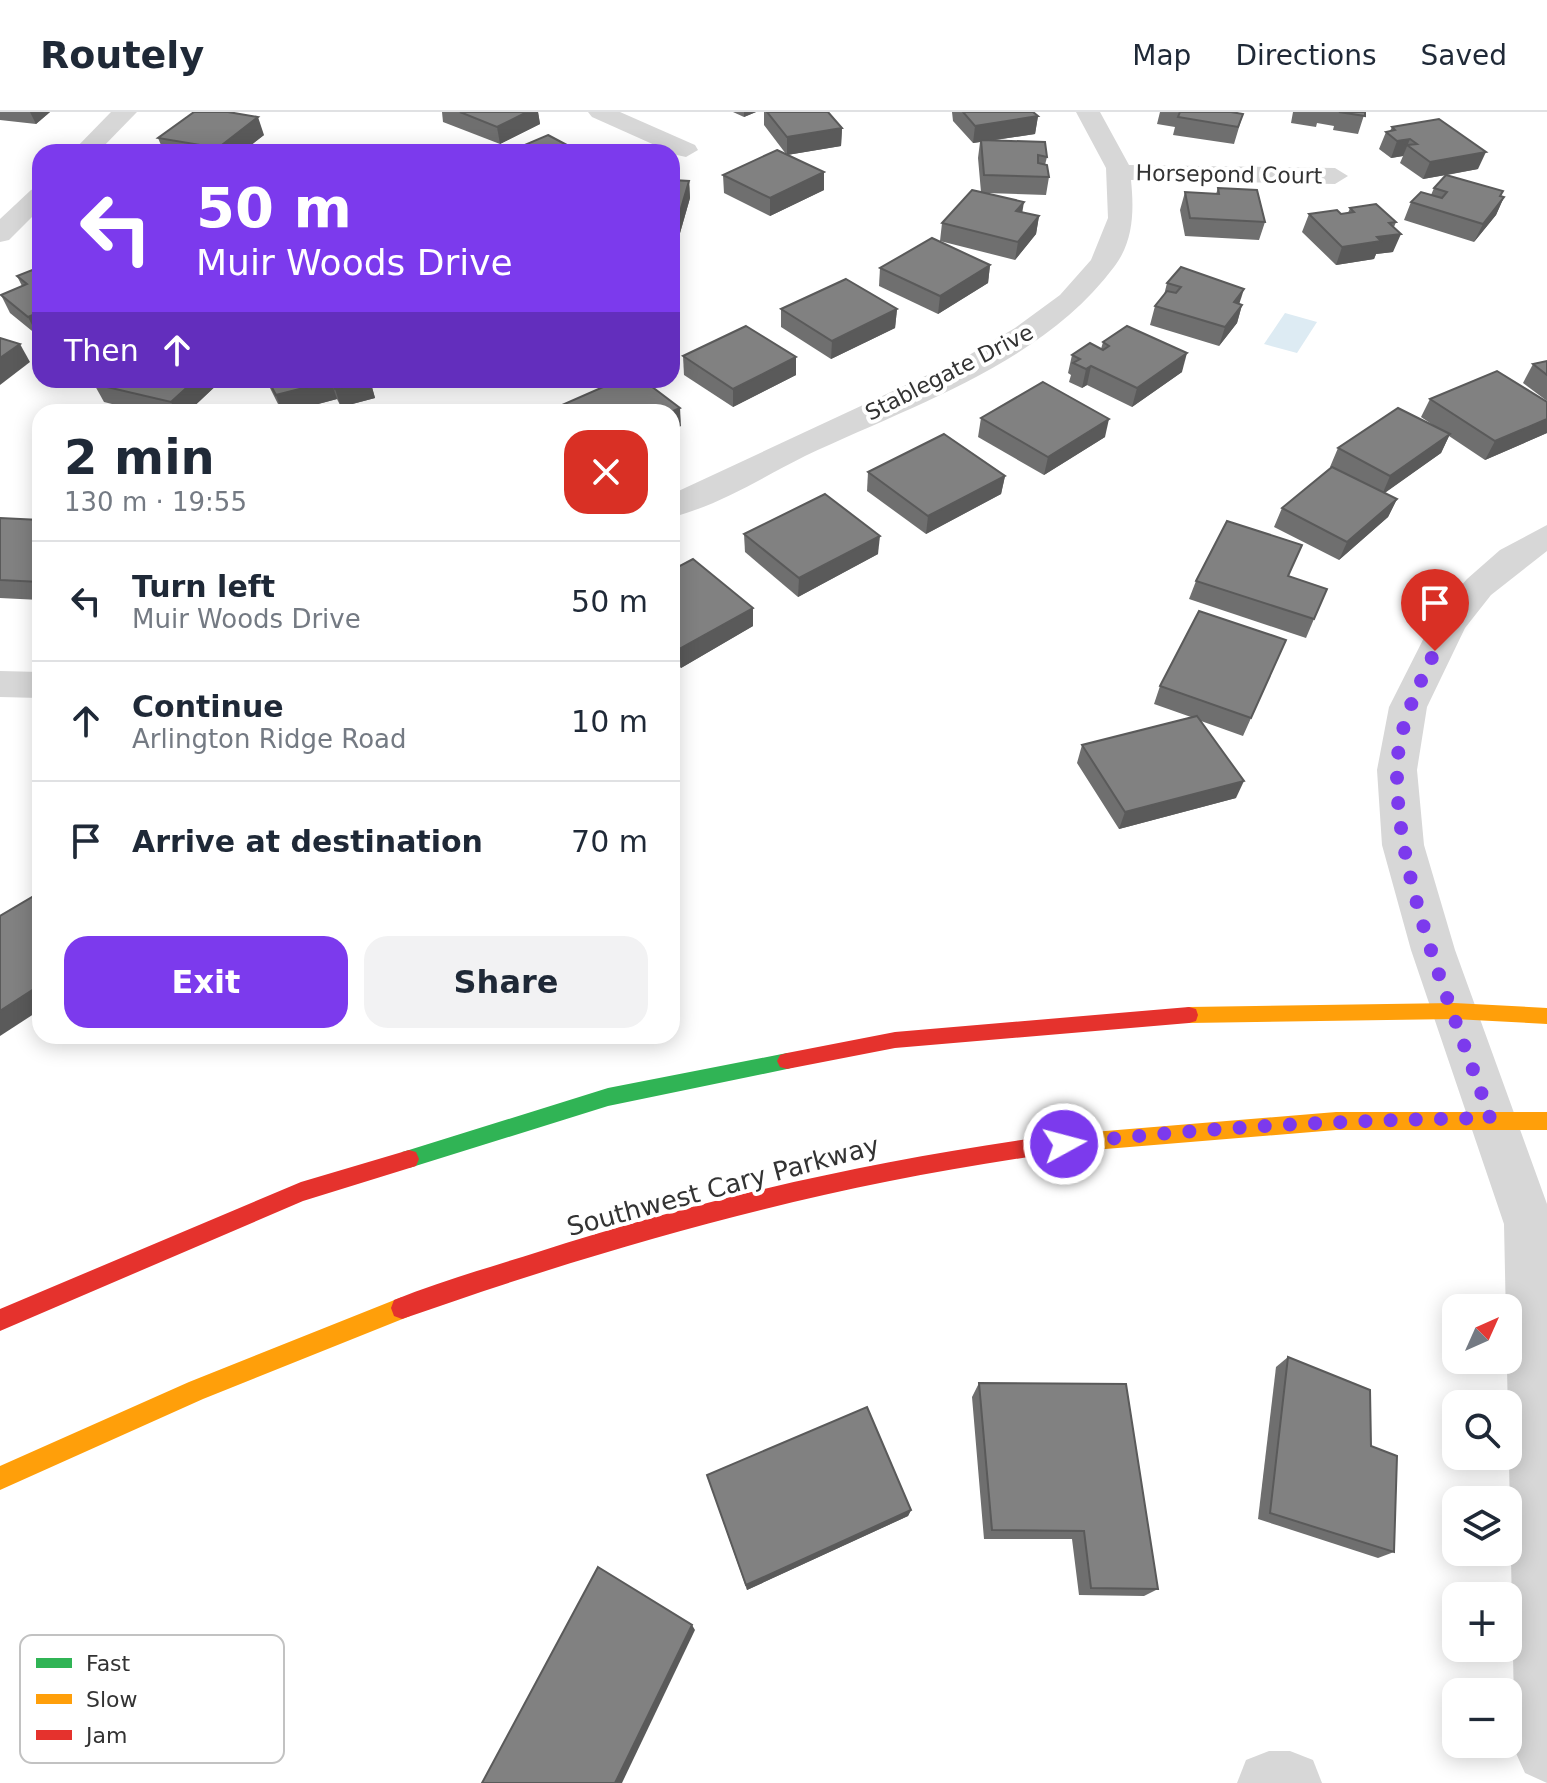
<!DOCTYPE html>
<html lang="en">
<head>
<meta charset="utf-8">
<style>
	:root { --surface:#fff; --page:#f2f2f3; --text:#1f2937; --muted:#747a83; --line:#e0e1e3; --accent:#7c3aed }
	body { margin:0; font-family:"DejaVu Sans",sans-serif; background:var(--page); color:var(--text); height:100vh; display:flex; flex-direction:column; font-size:30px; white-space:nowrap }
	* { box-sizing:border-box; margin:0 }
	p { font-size:26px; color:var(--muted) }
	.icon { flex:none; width:44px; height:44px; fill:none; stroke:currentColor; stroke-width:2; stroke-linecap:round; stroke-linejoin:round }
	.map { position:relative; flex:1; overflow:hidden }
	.sheet { position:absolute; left:32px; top:292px; width:648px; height:640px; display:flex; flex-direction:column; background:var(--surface); border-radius:24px; box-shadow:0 4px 20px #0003 }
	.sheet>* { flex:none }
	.banner { position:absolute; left:32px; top:32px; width:648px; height:244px; border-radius:24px; box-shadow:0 4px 20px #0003; background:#7c3aed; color:#fff; overflow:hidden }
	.needle { width:52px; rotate:45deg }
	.fabs { position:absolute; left:1442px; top:1182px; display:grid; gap:16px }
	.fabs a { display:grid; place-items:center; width:80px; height:80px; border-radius:16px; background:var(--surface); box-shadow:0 4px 20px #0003; font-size:40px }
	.pin { position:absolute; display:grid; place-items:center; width:68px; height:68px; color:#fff; margin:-82px -34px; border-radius:50% 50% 50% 0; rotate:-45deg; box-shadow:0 0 8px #0007 }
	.pin .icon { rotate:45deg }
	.me { position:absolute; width:88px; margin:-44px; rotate:83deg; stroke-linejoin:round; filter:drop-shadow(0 0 6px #0008) }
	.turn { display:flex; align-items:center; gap:28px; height:168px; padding:0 32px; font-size:36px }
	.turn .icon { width:104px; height:104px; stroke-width:2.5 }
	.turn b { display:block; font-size:56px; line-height:68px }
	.then { display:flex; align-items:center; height:76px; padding:0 32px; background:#0003; gap:16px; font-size:30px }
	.round { display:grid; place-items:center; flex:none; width:84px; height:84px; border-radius:24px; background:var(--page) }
	.headline { display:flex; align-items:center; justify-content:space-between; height:136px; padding:0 32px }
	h1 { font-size:48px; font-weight:700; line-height:60px }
	.button { display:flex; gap:16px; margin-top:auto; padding:16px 32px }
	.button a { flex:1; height:92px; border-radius:24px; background:var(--accent); color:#fff; font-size:32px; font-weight:700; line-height:92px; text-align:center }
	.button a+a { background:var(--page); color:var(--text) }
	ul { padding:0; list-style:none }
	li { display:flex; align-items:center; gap:24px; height:120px; padding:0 32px; border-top:2px solid var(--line) }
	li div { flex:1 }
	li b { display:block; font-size:30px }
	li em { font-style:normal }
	header { display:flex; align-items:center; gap:48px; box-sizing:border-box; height:112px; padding:0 40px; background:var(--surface); border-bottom:2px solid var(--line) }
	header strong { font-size:38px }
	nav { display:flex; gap:44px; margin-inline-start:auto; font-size:28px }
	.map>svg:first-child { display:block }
</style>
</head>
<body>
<header>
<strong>Routely</strong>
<nav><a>Map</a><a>Directions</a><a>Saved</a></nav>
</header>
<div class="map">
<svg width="1547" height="1671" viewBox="0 0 1547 1671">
	<rect width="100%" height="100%" fill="#fff"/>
	<path fill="#ddebf3" d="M1285,201L1317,210L1297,241L1264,232Z"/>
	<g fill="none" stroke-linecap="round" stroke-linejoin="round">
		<g fill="#d7d7d7" fill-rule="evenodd">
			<path d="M111,0H137L98,40H72Z"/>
			<path d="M588,0H620L695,33L698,38L686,45L677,43L592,5Z"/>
			<path d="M1076,0H1100L1129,53L1335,56L1348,64L1335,72L1131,68C1134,98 1134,129 1114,155C1042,252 910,294 805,344C763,365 718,394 672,405V382L964,246L1015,216L1060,183L1091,148L1108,106L1106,56Z"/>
			<path d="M40,75V97L9,128L0,130V107L31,78Z"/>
			<path d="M1547,413V439L1491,483L1465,516L1427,595L1417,658L1424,733L1455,838L1547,1092V1671L1525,1661L1515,1639L1504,1112L1411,838L1382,733L1377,658L1389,595L1436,502L1467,467L1500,438Z"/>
			<path d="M0,559L40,560V586L0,585Z"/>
			<path d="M1269,1639H1290L1313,1648L1322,1671H1237L1246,1648Z"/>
		</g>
		<path fill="#30b455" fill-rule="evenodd" d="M787,941L794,943L797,949L794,955L787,957L608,994L409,1056L402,1054L399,1047L402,1040L409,1038L608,976Z"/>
		<g fill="#ff9f0a" fill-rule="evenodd">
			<path d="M1454,891L1547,896V912L1454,907L1189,911L1182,909L1180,903L1182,897L1189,895Z"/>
			<path d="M1336,1000H1547V1018H1336L1057,1041L1050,1038L1047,1032L1050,1026L1057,1023Z"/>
			<path d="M402,1185L410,1188L413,1196L410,1204L203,1287L0,1378V1354L189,1270Z"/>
		</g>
		<g fill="#e5322d" fill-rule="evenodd">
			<path d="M1189,895L1196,897L1198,903L1196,909L1189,911L895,936L787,957L780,955L777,949L780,943L787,941L895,920Z"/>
			<path d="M1057,1023L1064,1026L1067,1032L1064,1038L1057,1041C828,1072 619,1131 402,1207L394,1204L391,1196L394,1188C441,1169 490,1155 538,1140C708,1085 880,1047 1057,1023Z"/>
			<path d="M409,1038L416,1040L419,1047L416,1054L303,1089L0,1219V1197L301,1070Z"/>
		</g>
	</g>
	<g fill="#6f6f6f">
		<path d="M0,0H50L36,12L0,8Z"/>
		<path d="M442,0H538L540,12L500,32L443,10Z"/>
		<path d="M733,0H756L744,5Z"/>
		<path d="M764,0H828L842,16L841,34L787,43L824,60V78L770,104L724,81L723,63L786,42L764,13Z"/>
		<path d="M952,0H1033L1038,4L1035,22L989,29L1047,45L1045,53L1049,65L1046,83L986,81L1022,100L1039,104L1036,122L1015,148L940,129L942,111L981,80L978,46L980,30L973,31L953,9Z"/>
		<path d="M1160,0H1233L1243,2L1234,32L1173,23L1175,15L1157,12Z"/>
		<path d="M1293,0H1365L1358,22L1333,18L1334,14L1317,11L1316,15L1291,11Z"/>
		<path d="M1392,15L1478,57L1447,63L1504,85L1496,103L1474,130L1404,108L1411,90L1431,83L1434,76L1446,63L1423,67L1400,51L1403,44L1391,46L1379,37L1386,20L1390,19Z"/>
		<path d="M264,23L242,40H164L158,26Z"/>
		<path d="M672,68L689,69L690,86L680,121H672Z"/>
		<path d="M1218,76L1265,110L1259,128L1185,124L1180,98L1185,80L1216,82Z"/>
		<path d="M1350,96L1396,110L1394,115L1393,140L1376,142L1374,147L1336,153L1302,120L1309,102H1341L1348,101Z"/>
		<path d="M990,153L988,171L938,202L879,174L880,156Z"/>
		<path d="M40,155V222L37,223L10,201L1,183L22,174L17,164Z"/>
		<path d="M1167,171L1242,193L1237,211L1219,234L1150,213L1155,194L1164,183Z"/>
		<path d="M781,197H897L895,216L831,247L781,215Z"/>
		<path d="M1103,230L1182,260L1132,295L1087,273L1082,276L1069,270L1071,263L1068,261L1072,243L1101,237Z"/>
		<path d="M683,244L796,245V263L733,295L684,263Z"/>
		<path d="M1547,249V289L1523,271L1533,252Z"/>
		<path d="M222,268L188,300H144L104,290L94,272Z"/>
		<path d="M266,268H370L375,286L341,295L337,287L288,300H282Z"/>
		<path d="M1430,287L1547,290V321L1485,348L1449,324L1441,341L1384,381L1397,387L1388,405L1339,448L1274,415L1282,396L1331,356L1330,355L1338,336L1436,315L1421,305Z"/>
		<path d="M981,306L1105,325L1044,363L978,325Z"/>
		<path d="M868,360L1005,364L1001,382L926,422L867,379Z"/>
		<path d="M0,406L40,408V488L0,486Z"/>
		<path d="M744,422L878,442L798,485L745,440Z"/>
		<path d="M672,458L753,514L681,556L672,548Z"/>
		<path d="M1288,464L1314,507L1306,526L1189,487L1196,469Z"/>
		<path d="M1286,528L1243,624L1201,609L1236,686L1119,717L1077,651L1082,633L1191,605L1154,592L1160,574Z"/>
		<path d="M1288,1245L1371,1334L1394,1440L1378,1446L1258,1407L1276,1255Z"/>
		<path d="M979,1271L1158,1477L1144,1484L1079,1483L1072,1427H984L972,1285Z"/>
		<path d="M707,1363L911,1398L908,1404L747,1478Z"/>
	</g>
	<g fill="#5a5a5a">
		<path d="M30,0H50L36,12Z"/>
		<path d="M527,0H538L540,12L500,32L497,15Z"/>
		<path d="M744,0H756L744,5Z"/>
		<path d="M1038,4L1035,22L973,31L975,14Z"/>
		<path d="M258,5L264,23L242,40H219L218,36Z"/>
		<path d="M842,16L841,34L787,43V25Z"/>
		<path d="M1410,27L1403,44L1391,46L1397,29Z"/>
		<path d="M1486,40L1478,57L1423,67L1430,50Z"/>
		<path d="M824,60V78L770,104V86Z"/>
		<path d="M689,69L690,86L680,121L679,103Z"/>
		<path d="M1503,79L1496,96L1504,85L1496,103L1474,130L1483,112Z"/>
		<path d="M1024,90L1021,108L1016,99Z"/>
		<path d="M1039,104L1036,122L1015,148L1018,130Z"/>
		<path d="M1401,122L1393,140L1376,142L1374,147L1336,153L1342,135L1377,125Z"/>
		<path d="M990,153L988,171L938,202L940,184Z"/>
		<path d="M1244,177L1238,196L1234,190Z"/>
		<path d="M1242,193L1237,211L1219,234L1225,215Z"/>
		<path d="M897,197L895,216L831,247L832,229Z"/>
		<path d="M40,200V222L37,223L28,205Z"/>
		<path d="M20,232L30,250L0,273V246Z"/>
		<path d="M1187,241L1182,260L1132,295L1137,276Z"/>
		<path d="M796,245V263L733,295V277Z"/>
		<path d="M1091,254L1087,273L1082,276L1086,257Z"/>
		<path d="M195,268H222L188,300H176L171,290Z"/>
		<path d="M370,268L375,286L341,295L335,277Z"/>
		<path d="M331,269L337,287L288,300H282L276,283Z"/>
		<path d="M680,296L681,314L672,319V300Z"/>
		<path d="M1109,307L1105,325L1044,363L1048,345Z"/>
		<path d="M1547,307V321L1485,348L1495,329Z"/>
		<path d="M1450,322L1441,341L1382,383L1390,364Z"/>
		<path d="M1005,364L1001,382L926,422L928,404Z"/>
		<path d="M1397,387L1388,405L1339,448L1347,430Z"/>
		<path d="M880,424L878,442L798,485L799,466Z"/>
		<path d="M753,496V514L681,556L679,537Z"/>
		<path d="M1244,669L1236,686L1119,717L1125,700Z"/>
		<path d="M40,873V898L0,924V899Z"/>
		<path d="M911,1398L908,1404L747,1478L746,1473Z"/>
		<path d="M692,1513L695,1518L622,1671H615Z"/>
	</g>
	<g fill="#818181" stroke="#5a5a5a" stroke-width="2">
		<path d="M194,0H228L258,5L218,36L158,26Z"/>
		<path d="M460,0H527L497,15Z"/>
		<path d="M767,0H828L842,16L787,25Z"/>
		<path d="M963,0H1033L1038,4L975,14Z"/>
		<path d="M1180,0H1231L1243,2L1238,15L1178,5Z"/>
		<path d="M1339,0H1365V4Z"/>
		<path d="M1439,7L1486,40L1430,50L1407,33L1417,32L1410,27L1397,29L1386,20L1395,18L1392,15Z"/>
		<path d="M548,23L580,40H508Z"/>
		<path d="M981,28L1045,30L1047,45L1038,43V51L1047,53L1049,65L984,63Z"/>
		<path d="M777,38L824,60L770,86L723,63Z"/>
		<path d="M1446,63L1503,79L1500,84L1504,85L1483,112L1411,90L1421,80L1442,86L1447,80L1434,76Z"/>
		<path d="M672,68L689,69L679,103H672Z"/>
		<path d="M1218,76L1257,78L1265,110L1190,106L1185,80L1219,82Z"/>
		<path d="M972,78L1024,90L1016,99L1039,104L1018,130L942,111Z"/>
		<path d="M1376,92L1396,110L1389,111L1401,122L1377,125L1381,129L1342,135L1309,102L1337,98L1341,102L1354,100L1350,96Z"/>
		<path d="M932,126L990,153L940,184L880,156Z"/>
		<path d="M40,155V200L28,205L1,183L27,172L17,164Z"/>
		<path d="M1181,155L1244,177L1234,190L1242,193L1225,215L1155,194L1167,179L1176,181L1181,175L1167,171Z"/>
		<path d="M846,167L897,197L832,229L781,197Z"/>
		<path d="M746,214L796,245L733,277L683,244Z"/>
		<path d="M1127,214L1187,241L1137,276L1091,254L1086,257L1073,251L1080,247L1072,243L1090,231L1103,238L1109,234L1103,230Z"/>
		<path d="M0,226L20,232L0,246Z"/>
		<path d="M1547,249V263L1533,252Z"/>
		<path d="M1497,259L1547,290V307L1495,329L1430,287Z"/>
		<path d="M99,268H195L171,290L94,272Z"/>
		<path d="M268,268H368L335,277L331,269L276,283Z"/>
		<path d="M619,268H643L680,296L671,300H570L562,293Z"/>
		<path d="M1043,270L1109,307L1048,345L981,306Z"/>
		<path d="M1398,296L1450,322L1390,364L1338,336Z"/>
		<path d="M944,322L1005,364L928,404L868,360Z"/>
		<path d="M1332,355L1397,387L1347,430L1282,396Z"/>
		<path d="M825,382L880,424L799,466L744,422Z"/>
		<path d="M0,406L40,408V470L0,468Z"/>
		<path d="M1227,409L1302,433L1288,464L1327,477L1314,507L1196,469Z"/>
		<path d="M693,447L753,496L679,537L672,531V458Z"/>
		<path d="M1199,499L1286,528L1251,606L1160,574Z"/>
		<path d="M1197,604L1244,669L1125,700L1082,633Z"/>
		<path d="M39,781L40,783V873L0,899V804Z"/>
		<path d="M1288,1245L1370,1278L1371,1334L1397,1344L1394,1440L1270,1401Z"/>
		<path d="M979,1271L1126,1272L1158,1477L1091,1476L1084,1419L992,1418Z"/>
		<path d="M867,1295L911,1398L746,1473L707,1363Z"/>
		<path d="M598,1455L692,1513L615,1671H482Z"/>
	</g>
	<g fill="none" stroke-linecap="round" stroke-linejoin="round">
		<path stroke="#7c3aed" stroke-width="14" stroke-dasharray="0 25.2" d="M1064,1032C1206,1015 1347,1008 1490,1006C1455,902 1396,770 1397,660C1397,617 1417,577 1435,539"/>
	</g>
	<g text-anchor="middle" stroke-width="8" stroke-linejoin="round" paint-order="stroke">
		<g font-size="22" fill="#333" stroke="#fff">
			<text transform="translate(1229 62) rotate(1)" y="8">Horsepond Court</text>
			<text transform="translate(949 260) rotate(-27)" y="8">Stablegate Drive</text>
		</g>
		<g font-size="26" fill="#333" stroke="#fff">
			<text transform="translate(723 1074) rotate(-15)" y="9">Southwest Cary Parkway</text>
		</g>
	</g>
	<rect x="20" y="1523" width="264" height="128" rx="12" fill="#fff" stroke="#c2c2c2" stroke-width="2"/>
	<rect x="36" y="1546" width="36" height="10" fill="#30b455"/>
	<rect x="36" y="1582" width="36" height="10" fill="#ff9f0a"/>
	<rect x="36" y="1618" width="36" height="10" fill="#e5322d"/>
	<g font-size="22" fill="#333">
		<text x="86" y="1559">Fast</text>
		<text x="86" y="1595">Slow</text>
		<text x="86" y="1631">Jam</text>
	</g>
</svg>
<div class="fabs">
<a><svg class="needle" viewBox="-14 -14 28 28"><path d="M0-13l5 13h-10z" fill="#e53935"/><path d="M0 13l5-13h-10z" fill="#747a83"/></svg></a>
<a><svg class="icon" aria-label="search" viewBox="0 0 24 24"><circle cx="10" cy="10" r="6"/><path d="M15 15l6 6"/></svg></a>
<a><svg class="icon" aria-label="layers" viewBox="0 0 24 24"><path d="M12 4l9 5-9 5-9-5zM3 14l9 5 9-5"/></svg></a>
<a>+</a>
<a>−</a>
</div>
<div class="pin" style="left:1435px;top:539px;background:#d93025"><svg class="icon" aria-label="arrive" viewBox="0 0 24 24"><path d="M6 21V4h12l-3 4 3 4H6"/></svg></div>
<svg class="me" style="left:1064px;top:1032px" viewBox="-20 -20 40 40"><circle r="17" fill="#7c3aed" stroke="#fff" stroke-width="3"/><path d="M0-11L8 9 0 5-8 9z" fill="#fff"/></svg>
<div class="banner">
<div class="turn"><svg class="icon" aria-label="left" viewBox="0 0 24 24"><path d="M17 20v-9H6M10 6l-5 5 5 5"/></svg><div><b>50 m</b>Muir Woods Drive</div></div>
<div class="then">Then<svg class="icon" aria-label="ahead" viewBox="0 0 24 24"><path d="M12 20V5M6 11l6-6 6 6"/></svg></div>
</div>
<section class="sheet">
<div class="headline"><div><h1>2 min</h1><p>130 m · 19:55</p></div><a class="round" style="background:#d93025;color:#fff"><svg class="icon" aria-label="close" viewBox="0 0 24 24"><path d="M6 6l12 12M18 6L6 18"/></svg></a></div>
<ul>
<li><svg class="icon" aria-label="left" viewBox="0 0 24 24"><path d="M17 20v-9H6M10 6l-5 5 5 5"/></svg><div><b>Turn left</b><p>Muir Woods Drive</p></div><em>50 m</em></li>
<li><svg class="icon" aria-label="ahead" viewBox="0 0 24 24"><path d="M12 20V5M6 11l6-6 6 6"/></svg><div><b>Continue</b><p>Arlington Ridge Road</p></div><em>10 m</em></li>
<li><svg class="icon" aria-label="arrive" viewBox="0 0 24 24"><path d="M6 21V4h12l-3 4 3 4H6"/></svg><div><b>Arrive at destination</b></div><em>70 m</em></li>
</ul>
<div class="button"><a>Exit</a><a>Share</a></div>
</section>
</div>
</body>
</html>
